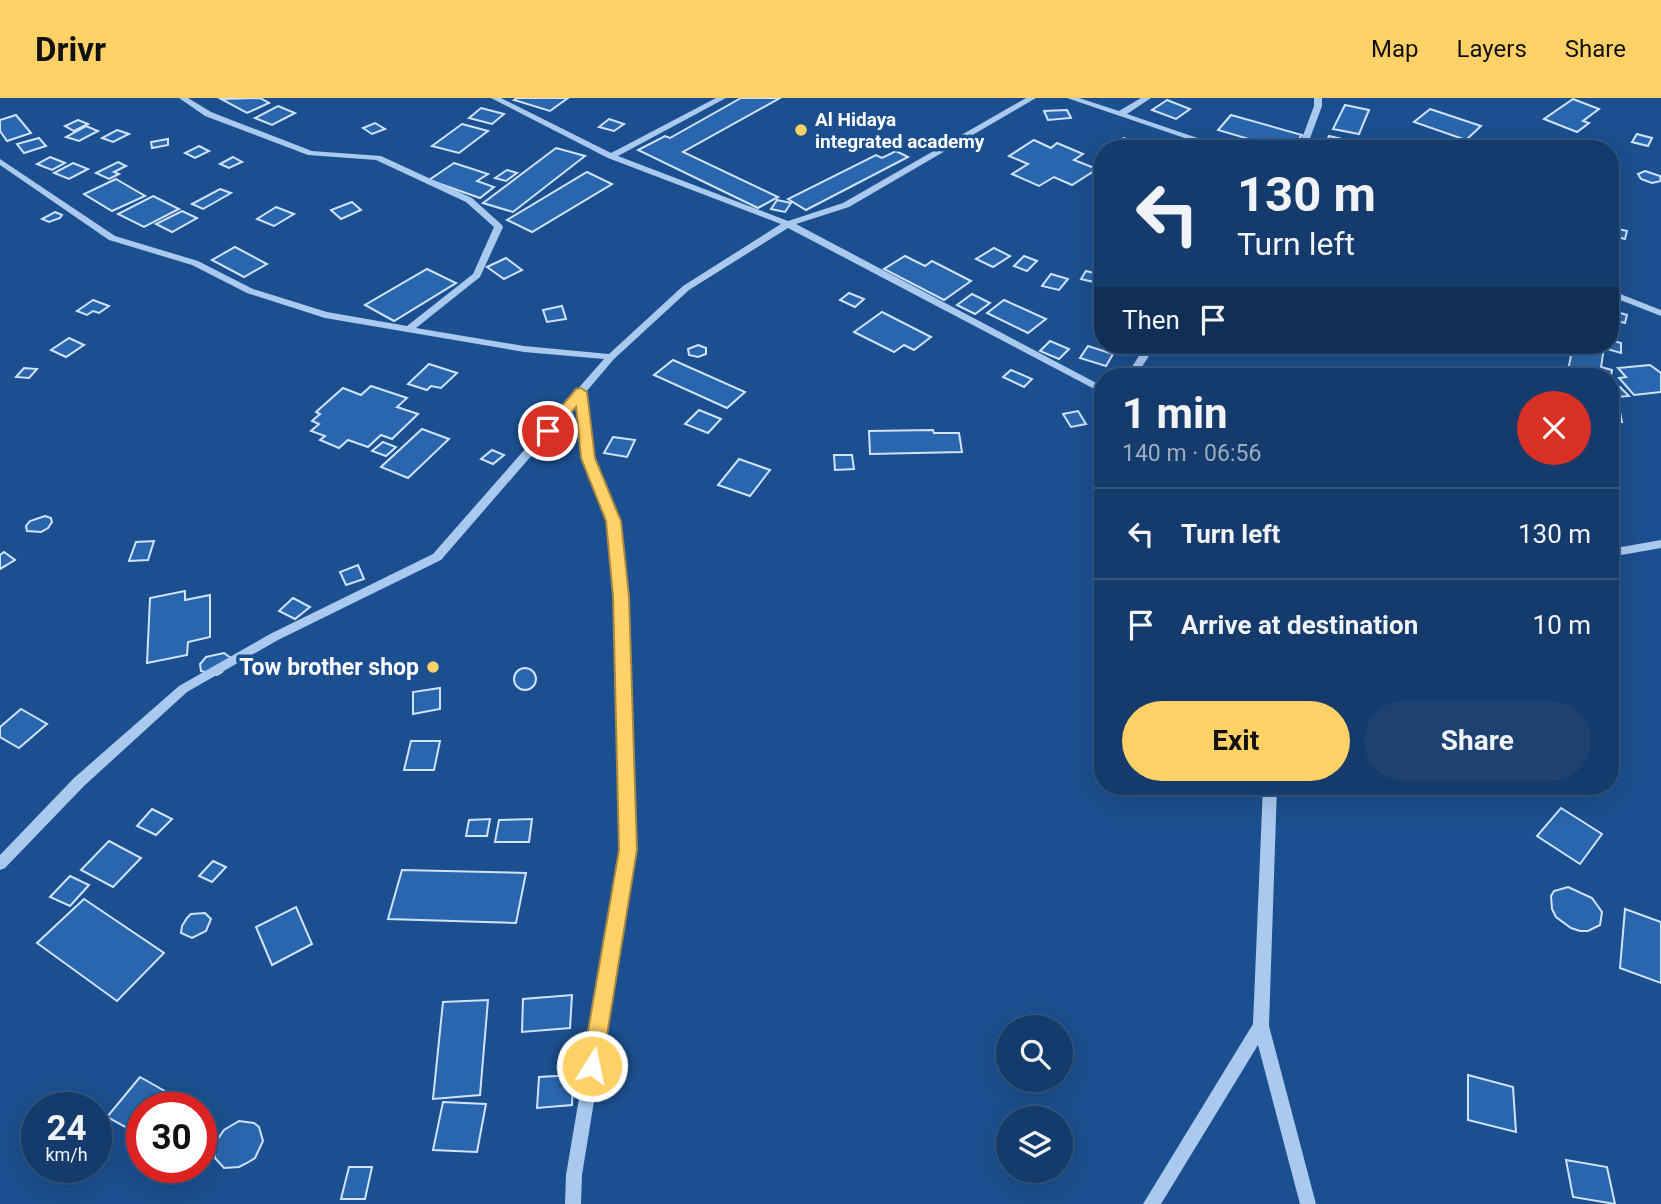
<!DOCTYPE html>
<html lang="en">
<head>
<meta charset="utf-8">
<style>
	:root { --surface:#143b6b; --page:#1d4271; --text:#f1f3f6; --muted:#9dadc1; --line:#33557e; --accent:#ffd166 }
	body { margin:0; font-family:Roboto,sans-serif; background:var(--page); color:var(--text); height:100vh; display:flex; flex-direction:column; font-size:26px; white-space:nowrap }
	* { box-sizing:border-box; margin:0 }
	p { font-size:23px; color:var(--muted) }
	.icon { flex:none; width:38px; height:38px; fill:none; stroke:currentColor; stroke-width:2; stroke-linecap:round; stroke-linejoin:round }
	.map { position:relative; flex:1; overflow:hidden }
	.details { position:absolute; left:1094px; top:270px; width:525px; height:427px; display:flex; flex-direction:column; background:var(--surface); border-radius:28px; box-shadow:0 7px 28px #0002,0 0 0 2px var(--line) }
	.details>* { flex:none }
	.guide { position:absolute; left:1094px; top:42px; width:525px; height:214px; border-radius:28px; box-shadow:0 7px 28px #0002,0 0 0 2px var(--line); background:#143b6b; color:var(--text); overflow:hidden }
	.fabs { position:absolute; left:996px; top:917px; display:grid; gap:14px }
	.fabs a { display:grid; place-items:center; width:77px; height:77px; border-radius:50%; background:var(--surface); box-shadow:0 7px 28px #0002,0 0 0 2px var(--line); font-size:35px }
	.speed { position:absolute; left:21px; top:994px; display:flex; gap:14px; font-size:35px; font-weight:700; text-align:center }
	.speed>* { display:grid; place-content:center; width:91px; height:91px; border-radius:50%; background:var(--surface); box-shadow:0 7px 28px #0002,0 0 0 2px var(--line); line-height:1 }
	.speed small { font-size:18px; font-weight:400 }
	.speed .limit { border:10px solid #d22; background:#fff; color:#111 }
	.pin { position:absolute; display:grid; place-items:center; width:60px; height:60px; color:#fff; margin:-30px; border:4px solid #fff; border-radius:50%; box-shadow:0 2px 7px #0007 }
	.me { position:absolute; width:77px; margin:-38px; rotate:10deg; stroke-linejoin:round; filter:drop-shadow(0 0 5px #0008) }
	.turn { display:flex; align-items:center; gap:24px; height:147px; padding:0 28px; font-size:32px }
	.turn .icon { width:91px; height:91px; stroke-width:2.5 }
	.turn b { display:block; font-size:49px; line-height:60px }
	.then { display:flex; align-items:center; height:66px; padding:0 28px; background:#0003; gap:14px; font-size:26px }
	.round { display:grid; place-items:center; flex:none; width:74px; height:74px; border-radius:37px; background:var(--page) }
	.overview { display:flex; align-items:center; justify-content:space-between; height:119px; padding:0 28px }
	h1 { font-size:42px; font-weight:700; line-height:52px }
	.button { display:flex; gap:14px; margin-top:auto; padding:14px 28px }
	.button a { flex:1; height:80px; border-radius:42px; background:var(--accent); color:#111; font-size:28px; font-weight:700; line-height:80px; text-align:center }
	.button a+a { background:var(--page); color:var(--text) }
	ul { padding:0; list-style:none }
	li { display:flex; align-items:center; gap:21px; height:91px; padding:0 28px; border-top:2px solid var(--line) }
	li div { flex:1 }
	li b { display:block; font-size:26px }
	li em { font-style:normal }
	header { display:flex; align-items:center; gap:42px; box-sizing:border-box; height:98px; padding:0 35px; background:var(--accent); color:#111 }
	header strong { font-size:33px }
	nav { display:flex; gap:38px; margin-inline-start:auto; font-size:24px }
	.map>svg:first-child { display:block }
</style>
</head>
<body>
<header>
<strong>Drivr</strong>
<nav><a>Map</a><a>Layers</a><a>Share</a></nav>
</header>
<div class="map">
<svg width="1661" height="1106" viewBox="0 0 1661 1106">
	<rect width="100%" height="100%" fill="#1b4f8f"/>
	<g fill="#2a66ad" stroke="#cfe3fa" stroke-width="2">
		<path d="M260,0L269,5L247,15L221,1Z"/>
		<path d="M517,0H568L550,13L514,2Z"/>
		<path d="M741,0H780L683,54L778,99L758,110L638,52L665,38L670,40Z"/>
		<path d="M1573,1L1599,11L1583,23L1589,25L1577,34L1544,21Z"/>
		<path d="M1167,2L1190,11L1176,21L1152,12Z"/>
		<path d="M1345,7L1369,12L1359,36L1333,31Z"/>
		<path d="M278,8L295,15L272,27L255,20Z"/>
		<path d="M481,10L504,16L492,26L469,20Z"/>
		<path d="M1430,11L1481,28L1466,42L1414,24Z"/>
		<path d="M1067,12L1071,20L1048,22L1044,13Z"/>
		<path d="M16,17L31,35L7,43L0,33V22Z"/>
		<path d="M1231,17L1302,37L1291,51H1283L1218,32Z"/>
		<path d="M609,21L624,26L614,33L599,29Z"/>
		<path d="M78,22L88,26L74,33L65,28Z"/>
		<path d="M375,25L385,31L372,36L363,30Z"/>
		<path d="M462,26L488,33L459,55L432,48Z"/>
		<path d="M86,28L98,33L79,43L66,39Z"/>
		<path d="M117,32L129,36L113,44L102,40Z"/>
		<path d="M1637,36L1652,40L1648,48L1632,44Z"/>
		<path d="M1329,38L1364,46L1362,51H1323Z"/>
		<path d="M39,40L46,48L24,55L17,46Z"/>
		<path d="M1124,40L1144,49L1120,51L1112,47Z"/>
		<path d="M168,41V47L152,50L151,44Z"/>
		<path d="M1167,41L1181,47L1176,51L1156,49Z"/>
		<path d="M1034,42L1051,50L1057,45L1083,56L1074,62L1097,71L1072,87L1054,79L1039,88L1012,76L1028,66L1009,58Z"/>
		<path d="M199,48L209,53L195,60L185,55Z"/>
		<path d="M556,50L585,58L513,114L483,105Z"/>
		<path d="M896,53L908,59L806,112L788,101L876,57L882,60Z"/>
		<path d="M50,59L65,65L52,72L37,66Z"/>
		<path d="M233,59L242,64L229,70L220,66Z"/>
		<path d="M118,64L126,68L114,74L119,76L109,81L96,75Z"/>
		<path d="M73,65L88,71L69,81L54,75Z"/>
		<path d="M454,65L488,76L477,83L494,89L480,100L429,82Z"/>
		<path d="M507,72L517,75L506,83L495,80Z"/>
		<path d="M1645,73L1660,78L1661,83L1652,85L1641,81L1638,76Z"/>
		<path d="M587,74L612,86L532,134L507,122Z"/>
		<path d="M116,81L145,98L112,113L84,96Z"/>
		<path d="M220,91L231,95L203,111L192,106Z"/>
		<path d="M153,98L179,111L144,129L118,116Z"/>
		<path d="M777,102L791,105L785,114L771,111Z"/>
		<path d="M352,104L361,112L341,121L331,112Z"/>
		<path d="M276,109L294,116L274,128L257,121Z"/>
		<path d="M182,113L197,120L172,134L156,126Z"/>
		<path d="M55,114L62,117L60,120L49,124L42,121Z"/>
		<path d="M1610,129L1627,133L1625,141L1610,137Z"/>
		<path d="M235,149L267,166L244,179L212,162Z"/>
		<path d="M994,150L1010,158L993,169L976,161Z"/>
		<path d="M905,158L925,168L932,163L971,183L944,202L884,171Z"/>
		<path d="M1024,158L1037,163L1027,173L1014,168Z"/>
		<path d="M506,160L522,172L504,181L487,169Z"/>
		<path d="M427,171L456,185L394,223L365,207Z"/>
		<path d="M1086,173L1102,177L1098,185L1081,181Z"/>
		<path d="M1051,176L1068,181L1059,192L1042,188Z"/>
		<path d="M849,195L864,201L855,209L840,202Z"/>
		<path d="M972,196L990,205L975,216L957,207Z"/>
		<path d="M93,202L109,208L99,215L93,213L87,217L77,213Z"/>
		<path d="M1004,202L1046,221L1028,235L987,215Z"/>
		<path d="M562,208L566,221L547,224L543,212Z"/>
		<path d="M1610,212L1627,217L1625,225L1610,221Z"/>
		<path d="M882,214L931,239L914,252L904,247L894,254L854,234Z"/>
		<path d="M69,240L84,247L66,259L51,252Z"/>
		<path d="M1610,242L1621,245V255L1604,250L1601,269L1612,272L1610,285V278H1567L1573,247H1610Z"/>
		<path d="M1050,243L1069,251L1059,261L1040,253Z"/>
		<path d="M698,247L706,250V256L698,259L689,257L688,251Z"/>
		<path d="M1088,248L1113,256L1106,268L1080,260Z"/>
		<path d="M673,262L745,294L727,310L654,277Z"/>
		<path d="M429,266L457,275L441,290L431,288L427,292L408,286Z"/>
		<path d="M1650,267L1661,275V294L1634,297L1619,280L1626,279L1618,270Z"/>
		<path d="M24,270L37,271L29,280L16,279Z"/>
		<path d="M1011,272L1032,281L1024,289L1003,279Z"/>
		<path d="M371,288L407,300L397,309L418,316L392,341L381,337L368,349L348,342L339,350L320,342L325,338L311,333L319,326L312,323L320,316L316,314L343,290L361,297Z"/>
		<path d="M1620,289L1629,298L1617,299L1610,292V290Z"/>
		<path d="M1610,308L1619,309L1622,324L1610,322Z"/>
		<path d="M699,312L721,321L708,335L685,326Z"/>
		<path d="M1078,313L1086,326L1071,329L1063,316Z"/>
		<path d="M422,331L449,341L408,380L381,369Z"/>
		<path d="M933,332L934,335H959L962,354L870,356L869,333Z"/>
		<path d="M613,339L635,342L627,359L604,355Z"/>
		<path d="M383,344L396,349L386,358L372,353Z"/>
		<path d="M492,352L504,357L493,366L481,361Z"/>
		<path d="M834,357H852L854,371L835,372Z"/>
		<path d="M739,361L770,372L750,398L718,387Z"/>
		<path d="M45,418L51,420L52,424L48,430L41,434L27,433L26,428L30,423Z"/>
		<path d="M154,443L148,462L129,463L136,444Z"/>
		<path d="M4,454L15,462L0,471V457Z"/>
		<path d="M358,467L364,481L346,487L340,474Z"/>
		<path d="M185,493V502L210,497V539L188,544L187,557L147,565L150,500Z"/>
		<path d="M293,500L310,509L295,521L279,513Z"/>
		<path d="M224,555L231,560L222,574L217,577L201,573L200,566L206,559Z"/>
		<circle cx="525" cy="581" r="11"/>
		<path d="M440,590V611L413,616V594Z"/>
		<path d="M21,611L47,626L19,650L0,639V629Z"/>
		<path d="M411,643H440L434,672H404Z"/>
		<path d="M1561,710L1602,736L1580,766L1537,738Z"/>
		<path d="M152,711L172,721L156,737L137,728Z"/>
		<path d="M490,721L487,738H466L469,722Z"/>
		<path d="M532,721L529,744H495L499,722Z"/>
		<path d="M109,743L141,760L113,789L81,772Z"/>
		<path d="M213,763L226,769L212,784L199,778Z"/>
		<path d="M402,772L526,775L516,825L388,821Z"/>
		<path d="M70,778L89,787L70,808L50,799Z"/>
		<path d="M1568,789L1592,800L1602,814L1600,827L1588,833H1580L1571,830L1556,819L1552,811L1551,798L1554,793Z"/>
		<path d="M84,801L164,855L117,903L37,845Z"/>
		<path d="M296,809L312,846L272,867L256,829Z"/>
		<path d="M1625,811L1661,824V885L1620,870Z"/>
		<path d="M205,815L211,821L206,833L192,840L181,835L182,828L187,820L191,816Z"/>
		<path d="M572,897L570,930L522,934L523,901Z"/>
		<path d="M488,902L480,997L433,1001L443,904Z"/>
		<path d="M573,977L572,1007L537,1010L539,979Z"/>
		<path d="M1468,977L1513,989L1516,1034L1468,1022Z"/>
		<path d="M140,979L177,1000L169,1010H142V1038L107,1019Z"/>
		<path d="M443,1004L486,1006L477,1054L433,1052Z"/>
		<path d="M239,1023L254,1025L259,1029L263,1043L255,1060L247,1065L239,1069L224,1070L215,1060V1045L224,1032Z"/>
		<path d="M1566,1062L1607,1069L1615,1106L1573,1099Z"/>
		<path d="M349,1069H372L365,1101H341Z"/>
	</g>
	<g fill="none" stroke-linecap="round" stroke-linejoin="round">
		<g fill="#a9c9ee" fill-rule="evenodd">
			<path d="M179,0H188L211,14L312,53L381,58L472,100L502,127L503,129L480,179L416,230L524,248L609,256L683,188L781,126L608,60L491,0H501L611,55L716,0H726L618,58L788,123L843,105L1026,0H1036L849,109L796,126L1102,288V295L788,130L689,192L614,261L586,294L593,360L620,423L627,498L635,752L582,1077L581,1106H565L566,1077L621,752L615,498L608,423L583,360L577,305L441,462L278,542L187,594L84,688L5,770L0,772V757L74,680L179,588L270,536L433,456L604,261L524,254L325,220L247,195L192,167L109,142L0,67V61L115,138L198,163L253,191L327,214L407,228L473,176L494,129L466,104L376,62L308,57L205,18Z"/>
			<path d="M1067,0H1079L1119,13L1141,0H1151L1127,16L1230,51H1217Z"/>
			<path d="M1314,0H1322V8L1306,51H1298L1314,8Z"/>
			<path d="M1610,192L1661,212V218L1610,198Z"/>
			<path d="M1146,247H1156L1136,278H1126Z"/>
			<path d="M1661,442V450L1610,459V451Z"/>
			<path d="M1263,688H1277L1269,928L1316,1106H1300L1258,947L1161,1106H1143L1253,926Z"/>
		</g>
	</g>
	<path fill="#ffd166" stroke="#a68842" stroke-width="2" d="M581,290L587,294L595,360L621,423L629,498L637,752L602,968L599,975L592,978L585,975L582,968L619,752L613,498L606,423L581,360L576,309L552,337L548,338L541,333L576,291Z"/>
	<g fill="#ffd166" stroke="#1b4f8f" stroke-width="2.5">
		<circle cx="801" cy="32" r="7"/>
		<circle cx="433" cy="569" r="7"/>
	</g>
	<g text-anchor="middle" stroke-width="7" stroke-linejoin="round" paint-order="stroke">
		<g font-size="19" font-weight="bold" fill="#fff" stroke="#1b4f8f" text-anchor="start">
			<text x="815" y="28">Al Hidaya<tspan x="815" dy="22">integrated academy</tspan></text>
		</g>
		<g font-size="23" font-weight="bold" fill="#fff" stroke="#1b4f8f" text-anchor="end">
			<text x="419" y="577">Tow brother shop</text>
		</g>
	</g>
</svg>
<div class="fabs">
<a><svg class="icon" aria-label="search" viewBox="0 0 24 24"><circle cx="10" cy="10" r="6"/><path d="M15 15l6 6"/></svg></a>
<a><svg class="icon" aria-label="layers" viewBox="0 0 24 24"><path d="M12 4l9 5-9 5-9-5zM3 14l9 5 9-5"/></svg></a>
</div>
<div class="speed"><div>24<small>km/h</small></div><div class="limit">30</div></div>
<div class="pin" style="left:548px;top:333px;background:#d93025"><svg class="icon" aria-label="arrive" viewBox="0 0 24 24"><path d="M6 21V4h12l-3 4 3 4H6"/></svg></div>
<svg class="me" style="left:592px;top:968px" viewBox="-20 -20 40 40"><circle r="17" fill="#ffd166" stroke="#fff" stroke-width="3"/><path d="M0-11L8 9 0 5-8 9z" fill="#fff"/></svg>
<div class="guide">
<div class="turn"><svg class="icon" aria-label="left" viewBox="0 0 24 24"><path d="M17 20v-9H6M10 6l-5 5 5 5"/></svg><div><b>130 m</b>Turn left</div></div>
<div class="then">Then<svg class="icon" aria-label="arrive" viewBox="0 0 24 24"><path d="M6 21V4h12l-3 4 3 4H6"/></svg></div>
</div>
<section class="details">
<div class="overview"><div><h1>1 min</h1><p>140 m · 06:56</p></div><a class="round" style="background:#d93025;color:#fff"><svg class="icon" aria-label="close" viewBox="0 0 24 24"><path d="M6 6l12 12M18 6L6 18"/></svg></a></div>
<ul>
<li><svg class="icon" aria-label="left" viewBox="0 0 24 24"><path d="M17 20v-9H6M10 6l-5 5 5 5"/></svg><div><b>Turn left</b></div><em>130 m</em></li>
<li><svg class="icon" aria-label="arrive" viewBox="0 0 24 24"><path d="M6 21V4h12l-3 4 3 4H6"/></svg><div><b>Arrive at destination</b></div><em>10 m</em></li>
</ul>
<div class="button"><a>Exit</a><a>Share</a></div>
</section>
</div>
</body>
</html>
